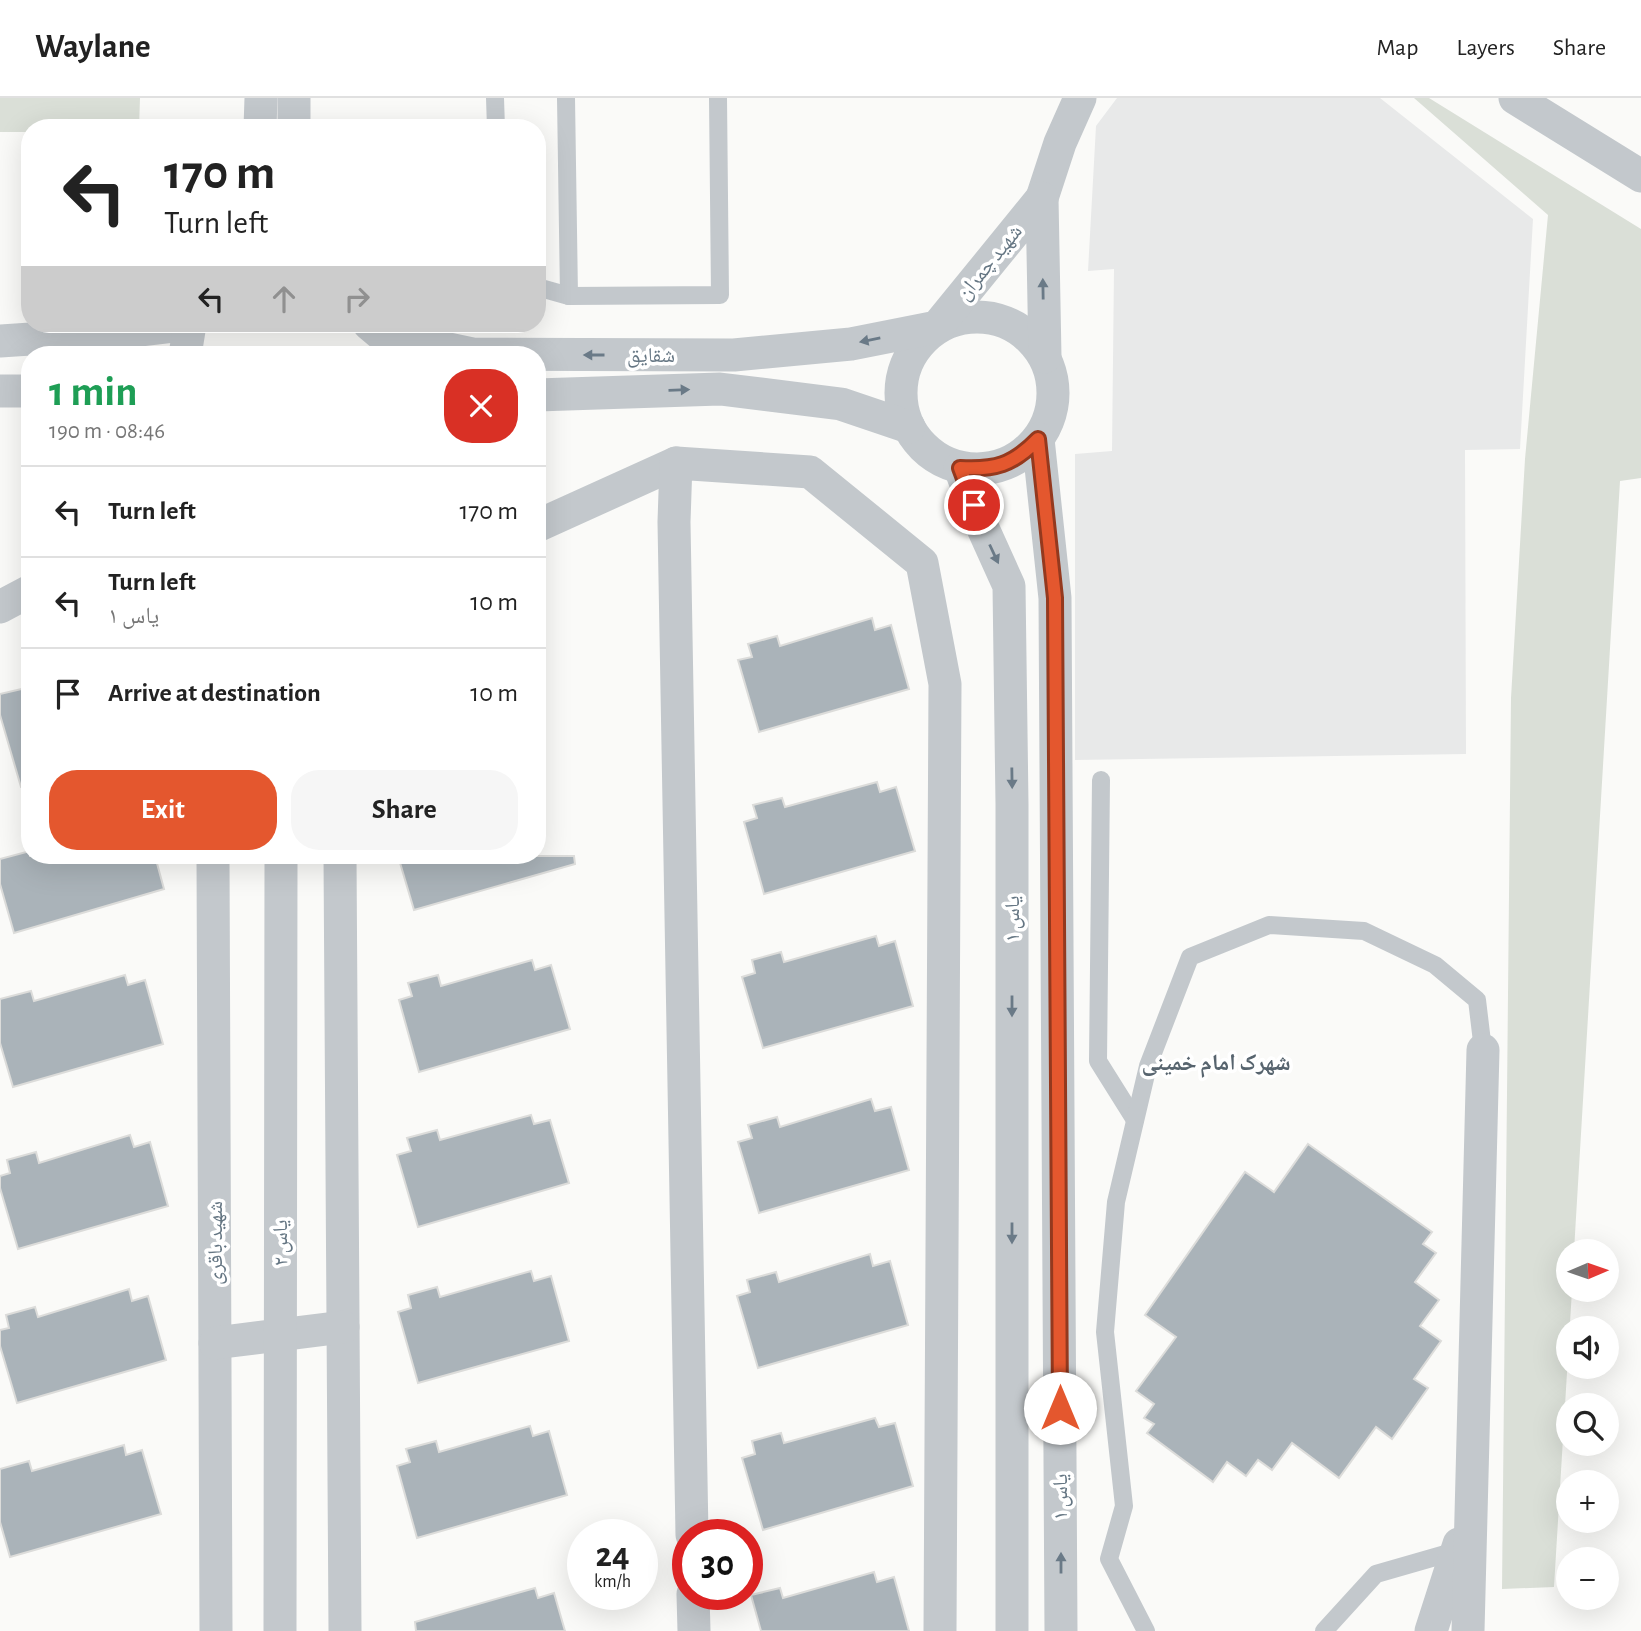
<!DOCTYPE html>
<html lang="en">
<head>
<meta charset="utf-8">
<style>
	:root { --surface:#fff; --page:#f6f6f6; --text:#222; --muted:#767676; --line:#e0e0e0; --accent:#e4572e }
	body { margin:0; font-family:"Alegreya Sans","Noto Naskh Arabic",sans-serif; background:var(--page); color:var(--text); height:100vh; display:flex; flex-direction:column; font-size:26px; white-space:nowrap }
	* { box-sizing:border-box; margin:0 }
	p { font-size:23px; color:var(--muted) }
	.icon { flex:none; width:38px; height:38px; fill:none; stroke:currentColor; stroke-width:2; stroke-linecap:round; stroke-linejoin:round }
	.map { position:relative; flex:1; overflow:hidden }
	.details { position:absolute; left:21px; top:248px; width:525px; height:518px; display:flex; flex-direction:column; background:var(--surface); border-radius:28px; box-shadow:0 7px 28px #0002 }
	.details>* { flex:none }
	.hud { position:absolute; left:21px; top:21px; width:525px; height:214px; border-radius:28px; box-shadow:0 7px 28px #0002; background:#fff; color:var(--text); overflow:hidden }
	.needle { width:46px; rotate:88deg }
	.controls { position:absolute; left:1556px; top:1141px; display:grid; gap:14px }
	.controls a { display:grid; place-items:center; width:63px; height:63px; border-radius:50%; background:var(--surface); box-shadow:0 7px 28px #0002; font-size:35px }
	.speed { position:absolute; left:567px; top:1421px; display:flex; gap:14px; font-size:35px; font-weight:700; text-align:center }
	.speed>* { display:grid; place-content:center; width:91px; height:91px; border-radius:50%; background:var(--surface); box-shadow:0 7px 28px #0002; line-height:1 }
	.speed small { font-size:18px; font-weight:400 }
	.speed .limit { border:10px solid #d22; background:#fff; color:#111 }
	.pin { position:absolute; display:grid; place-items:center; width:60px; height:60px; color:#fff; margin:-30px; border:4px solid #fff; border-radius:50%; box-shadow:0 2px 7px #0007 }
	.me { position:absolute; width:77px; margin:-38px; rotate:0deg; stroke-linejoin:round; filter:drop-shadow(0 0 5px #0008) }
	.turn { display:flex; align-items:center; gap:24px; height:147px; padding:0 28px; font-size:32px }
	.turn .icon { width:91px; height:91px; stroke-width:2.5 }
	.turn b { display:block; font-size:49px; line-height:60px }
	.lanes { display:flex; align-items:center; height:66px; padding:0 28px; background:#0003; justify-content:center; gap:35px; direction:ltr }
	.lanes .off { opacity:.35 }
	.round { display:grid; place-items:center; flex:none; width:74px; height:74px; border-radius:28px; background:var(--page) }
	.summary { display:flex; align-items:center; justify-content:space-between; height:119px; padding:0 28px }
	h1 { font-size:42px; font-weight:700; line-height:52px; color:#1e9e55 }
	.cta { display:flex; gap:14px; margin-top:auto; padding:14px 28px }
	.cta a { flex:1; height:80px; border-radius:28px; background:var(--accent); color:#fff; font-size:28px; font-weight:700; line-height:80px; text-align:center }
	.cta a+a { background:var(--page); color:var(--text) }
	ul { padding:0; list-style:none }
	li { display:flex; align-items:center; gap:21px; height:91px; padding:0 28px; border-top:2px solid var(--line) }
	li div { flex:1 }
	li b { display:block; font-size:26px }
	li em { font-style:normal }
	header { display:flex; align-items:center; gap:42px; box-sizing:border-box; height:98px; padding:0 35px; background:var(--surface); border-bottom:2px solid var(--line) }
	header strong { font-size:33px }
	nav { display:flex; gap:38px; margin-inline-start:auto; font-size:24px }
	.map>svg:first-child { display:block }
</style>
</head>
<body>
<header>
<strong>Waylane</strong>
<nav><a>Map</a><a>Layers</a><a>Share</a></nav>
</header>
<div class="map">
<svg width="1641" height="1533" viewBox="0 0 1641 1533">
	<rect width="100%" height="100%" fill="#fafaf8"/>
	<path fill="#e8e9e9" d="M1117,0H1380L1533,121L1520,351L1465,352L1466,656L1075,662V356L1112,353L1114,171L1088,173L1096,28Z"/>
	<g fill="#dadfd7">
		<path d="M0,0H140L139,30H30V34H0Z"/>
		<path d="M1414,0H1429L1641,131V380L1620,383L1574,1153H1568V1192H1572L1554,1489L1502,1491L1511,600L1525,361L1548,117Z"/>
	</g>
	<g fill="#aab3b9" stroke="#dcdcda" stroke-width="2">
		<path d="M872,520L875,532L891,527L909,591L759,634L738,562L752,559L748,546L777,538L780,548Z"/>
		<path d="M30,589V688L21,689L0,617V596Z"/>
		<path d="M877,684L880,694L896,689L915,753L764,796L744,724L757,720L753,707L782,700L785,709Z"/>
		<path d="M30,753V758H155L164,791L14,835L0,786V761Z"/>
		<path d="M398,758H574L575,766L414,812Z"/>
		<path d="M876,838L879,848L895,843L913,908L763,950L742,879L755,875L752,862L781,854L784,864Z"/>
		<path d="M532,862L535,872L551,867L570,931L419,974L399,902L412,898L408,885L438,877L441,888Z"/>
		<path d="M125,877L128,887L145,882L163,946L13,989L0,945V901L31,893L34,903Z"/>
		<path d="M871,1001L875,1013L891,1009L909,1072L759,1115L738,1044L752,1040L748,1027L777,1019L780,1029Z"/>
		<path d="M531,1017L534,1026L550,1022L569,1085L418,1129L397,1057L411,1053L407,1040L437,1032L440,1042Z"/>
		<path d="M130,1037L134,1049L150,1044L168,1108L18,1151L0,1090V1078L10,1075L7,1062L36,1054L39,1065Z"/>
		<path d="M1308,1046L1432,1134L1423,1146L1436,1155L1415,1184L1439,1202L1420,1228L1441,1243L1414,1281L1428,1290L1392,1341L1376,1329L1339,1380L1292,1345L1272,1372L1258,1362L1246,1378L1227,1364L1213,1384L1147,1335L1154,1326L1144,1320L1154,1306L1136,1293L1176,1239L1145,1217L1245,1074L1274,1094Z"/>
		<path d="M870,1156L873,1168L890,1163L908,1227L758,1270L737,1198L750,1194L747,1182L776,1174L779,1184Z"/>
		<path d="M531,1173L534,1183L551,1178L569,1243L418,1285L398,1214L411,1210L408,1197L437,1189L440,1199Z"/>
		<path d="M129,1191L132,1203L148,1198L166,1262L17,1305L0,1248V1232L9,1230L6,1217L35,1209L38,1219Z"/>
		<path d="M875,1320L879,1329L895,1325L913,1388L763,1432L742,1360L755,1356L752,1343L781,1335L784,1345Z"/>
		<path d="M530,1328L533,1338L549,1333L567,1397L417,1440L397,1368L410,1364L406,1351L436,1343L439,1354Z"/>
		<path d="M124,1347L126,1357L142,1352L161,1416L10,1459L0,1424V1371L29,1363L32,1373Z"/>
		<path d="M874,1474L877,1484L894,1479L909,1533H761L751,1497L780,1490L783,1500Z"/>
		<path d="M535,1490L538,1500L554,1495L565,1533H416L415,1524Z"/>
	</g>
	<g fill="none" stroke-linecap="round" stroke-linejoin="round">
		<g stroke="#c3c8cc" stroke-width="18">
			<path d="M495,0L496,30"/>
			<path d="M566,0L569,198"/>
			<path d="M537,189L569,198L720,197L718,0"/>
			<path d="M1101,682L1098,963L1135,1022"/>
			<path d="M1146,1533L1109,1461L1124,1408L1105,1234L1116,1104L1148,968L1190,859L1269,827L1364,833L1435,867L1477,902L1483,952"/>
			<path d="M1324,1533L1376,1476L1456,1453"/>
		</g>
		<g stroke="#c3c8cc" stroke-width="33">
			<path d="M1515,0L1641,78"/>
			<path d="M260,30L261,0"/>
			<path d="M294,30V0"/>
			<path d="M1042,100L1060,45L1080,0"/>
			<circle cx="977" cy="295" r="76"/>
			<path d="M369,226L382,237L472,256L734,257L851,246L937,229L1042,100L1045,259"/>
			<path d="M0,243L106,236L190,226"/>
			<path d="M185,257L190,226"/>
			<path d="M0,293H30"/>
			<path d="M537,297L720,291L841,306L909,329"/>
			<path d="M1038,341L1055,500L1061,1533"/>
			<path d="M960,370L981,426L1009,488L1012,706V1533"/>
			<path d="M537,428L676,365"/>
			<path d="M0,509L30,493"/>
			<path d="M213,758L216,1533"/>
			<path d="M340,758L345,1533"/>
			<path d="M215,1245L343,1229"/>
			<path d="M692,1437L674,424L676,365L810,374L922,465L945,586L940,1533"/>
			<path d="M693,1496L694,1533"/>
			<path d="M280,1533L281,758"/>
			<path d="M1431,1533L1459,1446"/>
			<path d="M1468,1533L1483,952"/>
		</g>
	</g>
	<defs><path id="oneway-solid" d="M-6-.8H1V-3.2L6.5 0L1 3.2V.8H-6Z" transform="scale(1.75)"/></defs>
	<g fill="#6a7a87">
		<use href="#oneway-solid" transform="translate(1043 191) rotate(-91)"/>
		<use href="#oneway-solid" transform="translate(870 242) rotate(169)"/>
		<use href="#oneway-solid" transform="translate(594 257) rotate(-180)"/>
		<use href="#oneway-solid" transform="translate(679 292) rotate(-2)"/>
		<use href="#oneway-solid" transform="translate(994 456) rotate(65)"/>
		<use href="#oneway-solid" transform="translate(1012 680) rotate(89)"/>
		<use href="#oneway-solid" transform="translate(1012 908) rotate(90)"/>
		<use href="#oneway-solid" transform="translate(1012 1135) rotate(90)"/>
		<use href="#oneway-solid" transform="translate(1061 1465) rotate(-90)"/>
	</g>
	<g fill="none" stroke-linecap="round" stroke-linejoin="round">
		<defs>
			<path id="route" d="M974,407L960,370C995,372 1013,367 1038,341L1055,500L1060,1310"/>
		</defs>
		<use href="#route" stroke="#94391e" stroke-width="18"/>
		<use href="#route" stroke="#e4572e" stroke-width="12"/>
	</g>
	<g text-anchor="middle" stroke-width="7" stroke-linejoin="round" paint-order="stroke">
		<g font-size="21" fill="#657683" stroke="#fff">
			<text transform="translate(989 164) rotate(-51)" y="7">شهید چمران</text>
			<text x="651" y="264">شقایق</text>
			<text transform="translate(1012 821) rotate(-90)" y="7">یاس ۱</text>
			<text transform="translate(215 1145) rotate(-90)" y="7">شهید باقری</text>
			<text transform="translate(280 1145) rotate(-90)" y="7">یاس ۲</text>
			<text transform="translate(1060 1399) rotate(-90)" y="7">یاس ۱</text>
		</g>
		<g font-size="23" font-weight="bold" fill="#57646e" stroke="#fff">
			<text x="1216" y="972">شهرک امام خمینی</text>
		</g>
	</g>
</svg>
<div class="controls">
<a><svg class="needle" viewBox="-14 -14 28 28"><path d="M0-13l5 13h-10z" fill="#e53935"/><path d="M0 13l5-13h-10z" fill="#767676"/></svg></a>
<a><svg class="icon" aria-label="sound" viewBox="0 0 24 24"><path d="M4 9h4l5-4v14l-5-4H4zM17 9q2 3 0 6"/></svg></a>
<a><svg class="icon" aria-label="search" viewBox="0 0 24 24"><circle cx="10" cy="10" r="6"/><path d="M15 15l6 6"/></svg></a>
<a>+</a>
<a>−</a>
</div>
<div class="speed"><div>24<small>km/h</small></div><div class="limit">30</div></div>
<div class="pin" style="left:974px;top:407px;background:#d93025"><svg class="icon" aria-label="arrive" viewBox="0 0 24 24"><path d="M6 21V4h12l-3 4 3 4H6"/></svg></div>
<svg class="me" style="left:1060px;top:1310px" viewBox="-20 -20 40 40"><circle r="19" fill="#fff"/><path d="M0-13L10 11 0 6-10 11z" fill="#e4572e"/></svg>
<div class="hud">
<div class="turn"><svg class="icon" aria-label="left" viewBox="0 0 24 24"><path d="M17 20v-9H6M10 6l-5 5 5 5"/></svg><div><b>170 m</b>Turn left</div></div>
<div class="lanes"><svg class="icon" aria-label="left" viewBox="0 0 24 24"><path d="M17 20v-9H6M10 6l-5 5 5 5"/></svg><svg class="icon off" aria-label="ahead" viewBox="0 0 24 24"><path d="M12 20V5M6 11l6-6 6 6"/></svg><svg class="icon off" aria-label="right" viewBox="0 0 24 24"><path d="M7 20v-9h11M14 6l5 5-5 5"/></svg></div>
</div>
<section class="details">
<div class="summary"><div><h1>1 min</h1><p>190 m · 08:46</p></div><a class="round" style="background:#d93025;color:#fff"><svg class="icon" aria-label="close" viewBox="0 0 24 24"><path d="M6 6l12 12M18 6L6 18"/></svg></a></div>
<ul>
<li><svg class="icon" aria-label="left" viewBox="0 0 24 24"><path d="M17 20v-9H6M10 6l-5 5 5 5"/></svg><div><b>Turn left</b></div><em>170 m</em></li>
<li><svg class="icon" aria-label="left" viewBox="0 0 24 24"><path d="M17 20v-9H6M10 6l-5 5 5 5"/></svg><div><b>Turn left</b><p>یاس ۱</p></div><em>10 m</em></li>
<li><svg class="icon" aria-label="arrive" viewBox="0 0 24 24"><path d="M6 21V4h12l-3 4 3 4H6"/></svg><div><b>Arrive at destination</b></div><em>10 m</em></li>
</ul>
<div class="cta"><a>Exit</a><a>Share</a></div>
</section>
</div>
</body>
</html>
